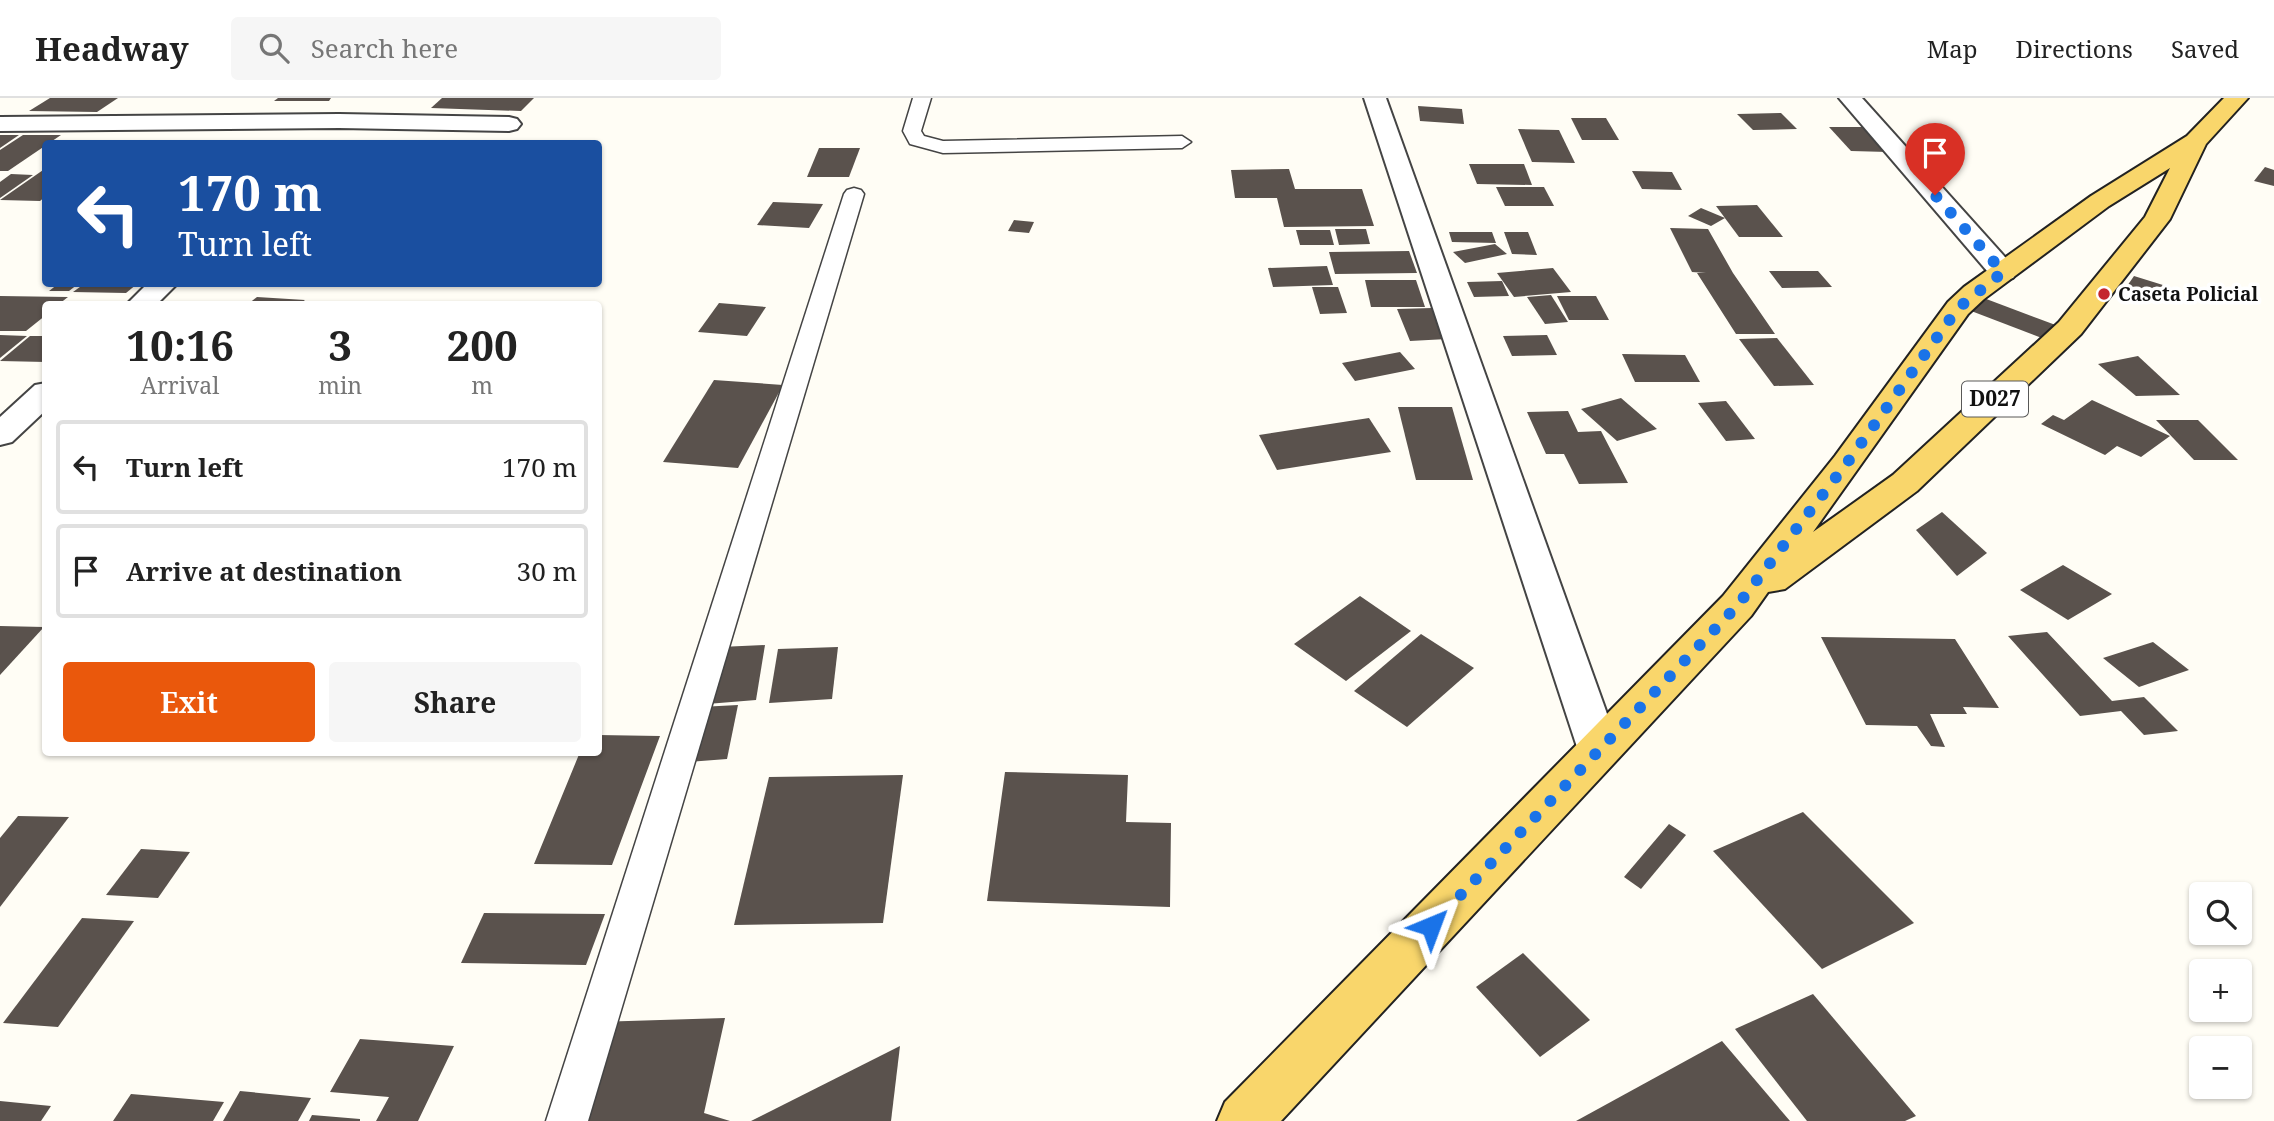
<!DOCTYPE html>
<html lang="en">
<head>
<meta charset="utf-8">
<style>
	:root { --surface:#fff; --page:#f6f6f6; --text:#222; --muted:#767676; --line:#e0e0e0; --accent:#ea580c }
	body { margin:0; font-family:"Noto Serif",serif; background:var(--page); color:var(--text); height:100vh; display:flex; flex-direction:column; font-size:26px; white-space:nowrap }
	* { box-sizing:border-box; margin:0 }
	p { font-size:23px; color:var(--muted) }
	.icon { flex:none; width:38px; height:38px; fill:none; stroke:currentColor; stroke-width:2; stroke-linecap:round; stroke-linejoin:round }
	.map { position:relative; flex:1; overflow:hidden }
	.details { position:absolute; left:42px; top:203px; width:560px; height:455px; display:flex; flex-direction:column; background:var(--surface); border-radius:7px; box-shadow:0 2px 5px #0004 }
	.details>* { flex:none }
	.guide { position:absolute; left:42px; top:42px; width:560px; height:147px; border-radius:7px; box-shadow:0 2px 5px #0004; background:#1a4fa0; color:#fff; overflow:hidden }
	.tools { position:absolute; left:2189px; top:784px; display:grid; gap:14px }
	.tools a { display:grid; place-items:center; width:63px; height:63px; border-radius:7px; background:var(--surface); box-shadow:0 2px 5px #0004; font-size:35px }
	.pin { position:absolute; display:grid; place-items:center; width:60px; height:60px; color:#fff; margin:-72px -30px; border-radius:50% 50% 50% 0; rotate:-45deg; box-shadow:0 0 7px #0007 }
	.pin .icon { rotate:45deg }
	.me { position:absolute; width:77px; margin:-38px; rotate:44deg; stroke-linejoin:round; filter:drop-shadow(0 0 5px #0008) }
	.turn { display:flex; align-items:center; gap:24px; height:147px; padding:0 21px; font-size:32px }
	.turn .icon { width:91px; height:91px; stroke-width:2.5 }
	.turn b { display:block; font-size:49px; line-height:60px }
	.eta { display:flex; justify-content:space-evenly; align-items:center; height:119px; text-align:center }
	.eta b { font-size:42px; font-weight:700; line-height:49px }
	.action { display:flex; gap:14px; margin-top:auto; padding:14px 21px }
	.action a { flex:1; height:80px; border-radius:7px; background:var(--accent); color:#fff; font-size:28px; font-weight:700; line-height:80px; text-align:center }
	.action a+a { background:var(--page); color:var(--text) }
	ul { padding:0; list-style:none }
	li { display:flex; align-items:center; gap:21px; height:94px; margin:0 14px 10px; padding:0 7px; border:4px solid var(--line); border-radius:7px }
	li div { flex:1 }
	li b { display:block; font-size:26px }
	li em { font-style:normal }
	header { display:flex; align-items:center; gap:42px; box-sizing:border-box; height:98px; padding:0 35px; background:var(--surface); border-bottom:2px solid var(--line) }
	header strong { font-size:33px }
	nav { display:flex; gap:38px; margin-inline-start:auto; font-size:24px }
	.search { width:490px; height:63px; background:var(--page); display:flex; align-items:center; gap:18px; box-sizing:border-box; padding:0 24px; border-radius:7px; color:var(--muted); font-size:26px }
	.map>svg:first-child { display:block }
</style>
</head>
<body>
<header>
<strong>Headway</strong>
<div class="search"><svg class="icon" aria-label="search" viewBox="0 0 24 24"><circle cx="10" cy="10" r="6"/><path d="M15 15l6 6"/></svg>Search here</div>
<nav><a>Map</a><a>Directions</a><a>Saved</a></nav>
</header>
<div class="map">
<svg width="2274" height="1023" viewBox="0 0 2274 1023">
	<rect width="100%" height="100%" fill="#fffdf5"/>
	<g fill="#5a524d">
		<path d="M50,0H118L97,14L29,13Z"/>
		<path d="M278,0H331L329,3H274Z"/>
		<path d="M442,0H534L521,13L431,10Z"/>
		<path d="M1418,8L1462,11L1464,26L1420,23Z"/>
		<path d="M1781,15L1797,31L1753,32L1737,16Z"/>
		<path d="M1571,20H1606L1619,42H1582Z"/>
		<path d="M1829,29H1865L1888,54L1851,53Z"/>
		<path d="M1518,31L1559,32L1575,65L1532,64Z"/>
		<path d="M0,37H19L0,50Z"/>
		<path d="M23,37H61L8,73H0V52Z"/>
		<path d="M819,50H860L849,79H807Z"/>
		<path d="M1469,66H1524L1532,87L1477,86Z"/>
		<path d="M2265,69L2274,72V88L2254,83Z"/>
		<path d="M46,70V98L40,103L0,102Z"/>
		<path d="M1289,71L1295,91H1362L1374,128L1284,129L1277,100H1235L1231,72Z"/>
		<path d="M1632,73L1672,74L1682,92L1642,91Z"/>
		<path d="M11,76L33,77L0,100V84Z"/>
		<path d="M1496,89H1544L1554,108H1505Z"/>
		<path d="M773,104L823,106L809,130L757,127Z"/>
		<path d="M1757,107L1783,139H1739L1716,108Z"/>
		<path d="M1701,110L1725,120L1711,128L1688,118Z"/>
		<path d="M1014,122L1034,124L1029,135L1008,133Z"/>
		<path d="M1670,130L1708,131L1733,175L1775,236H1736L1697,175H1706L1692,174Z"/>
		<path d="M1335,131H1366L1370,146L1339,147Z"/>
		<path d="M1296,132H1330L1334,147H1300Z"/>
		<path d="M1449,134H1492L1496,145L1452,144Z"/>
		<path d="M1504,134H1528L1537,157L1512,156Z"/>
		<path d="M1495,146L1507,156L1465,165L1453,154Z"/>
		<path d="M1409,153L1417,175L1335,176L1329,154Z"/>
		<path d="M1327,168L1333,187L1273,189L1268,170Z"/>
		<path d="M1553,170L1571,194L1514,199L1497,175Z"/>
		<path d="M1769,173H1818L1832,189L1782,190Z"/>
		<path d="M2134,178L2179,192L2170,206L2125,191Z"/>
		<path d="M1365,182H1416L1425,209H1371Z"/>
		<path d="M1502,183L1509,198L1474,199L1467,184Z"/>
		<path d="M58,186H78L69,193H49Z"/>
		<path d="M84,186H137L126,195L73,194Z"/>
		<path d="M1312,189H1338L1347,215L1320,216Z"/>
		<path d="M1551,197L1568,224L1545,226L1527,199Z"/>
		<path d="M0,198L68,199L59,206H46V217L26,233H0Z"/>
		<path d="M1557,198H1596L1609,222H1569Z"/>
		<path d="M257,199L305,202L300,206H248Z"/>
		<path d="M1981,199L2061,229L2047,242L1966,211Z"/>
		<path d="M719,205L766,209L747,238L698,234Z"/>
		<path d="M1432,210L1447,241L1410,243L1397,211Z"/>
		<path d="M0,237L27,238L0,260Z"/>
		<path d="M1547,237L1557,257L1512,258L1503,238Z"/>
		<path d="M30,238H46V264L0,263Z"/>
		<path d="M1777,240L1814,287L1774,288L1739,241Z"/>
		<path d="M1400,254L1415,271L1355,283L1342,265Z"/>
		<path d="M1622,256L1685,257L1700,284H1635Z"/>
		<path d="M2138,258L2180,297L2136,298L2098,266Z"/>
		<path d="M714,282L783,287L738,370L663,364Z"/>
		<path d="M1621,300L1657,331L1617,343L1581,311Z"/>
		<path d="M2092,302L2170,338L2141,359L2117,348L2105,357L2041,326L2053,317L2064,322Z"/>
		<path d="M1726,303L1755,341L1726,343L1698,305Z"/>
		<path d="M1398,309H1452L1473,382H1416Z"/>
		<path d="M1568,313L1578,334L1601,333L1628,385L1579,386L1564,356H1546L1527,314Z"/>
		<path d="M1369,320L1391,354L1277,372L1259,337Z"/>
		<path d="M2156,322H2198L2238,362H2194Z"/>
		<path d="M1942,414L1987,455L1957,478L1916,432Z"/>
		<path d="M2063,467L2112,496L2068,522L2020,492Z"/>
		<path d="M1360,498L1411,533L1346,583L1294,546Z"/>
		<path d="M0,528L44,529L0,577Z"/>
		<path d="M2047,534L2112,603L2144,599L2178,633L2144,637L2121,613L2080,618L2008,538Z"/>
		<path d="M1421,536L1474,570L1407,629L1354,593Z"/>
		<path d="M1821,539L1955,541L1999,610L1963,609L1967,616H1930L1945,649L1931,648L1917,628L1866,627Z"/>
		<path d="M2153,544L2189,572L2139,589L2103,560Z"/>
		<path d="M765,547L756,602L707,606L720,549Z"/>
		<path d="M838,549L832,601L769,605L778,551Z"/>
		<path d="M738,607L727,661L688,664L700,609Z"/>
		<path d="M598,637L660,638L612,767L534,766L580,654H598Z"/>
		<path d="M1005,674L1128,677L1126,724L1171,725L1170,809L987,803Z"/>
		<path d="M903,677L883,825L734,827L769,679Z"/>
		<path d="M1803,714L1914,825L1822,871L1713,753Z"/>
		<path d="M18,718L69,719L0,809V740Z"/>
		<path d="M1669,726L1686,737L1641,791L1624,779Z"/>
		<path d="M141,751L190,754L158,800L106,797Z"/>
		<path d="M484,815L605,816L586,867L461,865Z"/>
		<path d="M82,820L134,823L58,929L3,925Z"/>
		<path d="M1523,855L1590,922L1540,959L1476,889Z"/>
		<path d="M1813,896L1916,1018L1905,1023H1807L1735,931Z"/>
		<path d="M725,920L704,1015L730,1023H566L596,924Z"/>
		<path d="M360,941L454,948L418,1023H376L389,999L330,994Z"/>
		<path d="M1722,943L1790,1023H1576Z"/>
		<path d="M900,948L891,1023H751Z"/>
		<path d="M240,993L311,1000L298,1023H223Z"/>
		<path d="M131,996L224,1004L213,1023H113Z"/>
		<path d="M0,1003L51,1008L41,1023H0Z"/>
		<path d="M312,1017L360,1021V1023H309Z"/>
	</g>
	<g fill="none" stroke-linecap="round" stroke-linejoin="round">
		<defs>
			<g id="lane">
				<path d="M913,0H931L921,33L924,38L943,43L1182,38L1191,44L1182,50L943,55L910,46L903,33Z"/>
				<path d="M854,90L861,92L864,96L588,1023H546L844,96L847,92Z"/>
			</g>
			<g id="street">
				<path d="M1364,0H1386L1620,652L1614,664L1599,669L1584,664L1578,652Z"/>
				<path d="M1839,0H1862L2013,168L2017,174L2013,180L2003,182L1993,180Z"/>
				<path d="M339,16L509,19L517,21L521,26L517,31L509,33L339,30L0,33V19Z"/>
				<path d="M147,186H177L157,206H127Z"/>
				<path d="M46,285V312L12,344L0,347V319L35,287Z"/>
			</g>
			<path id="primary" d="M2224,0H2248L2206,46L2170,121L2081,236L1917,393L1785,491L1768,494L1751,518L1281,1023H1217L1225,1004L1723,498L1835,358L1948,204L1964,189L2091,98L2187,38ZM2170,70L2145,119L2059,224L1893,377L1813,434L1968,216L1984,201L2109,108Z"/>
		</defs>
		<use href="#lane" stroke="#444" stroke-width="3"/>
		<use href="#street" stroke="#444" stroke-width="4"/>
		<use href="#primary" stroke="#222" stroke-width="4"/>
		<use href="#lane" fill="#fff" fill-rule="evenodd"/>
		<use href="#street" fill="#fff" fill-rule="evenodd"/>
		<use href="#primary" fill="#f9d66b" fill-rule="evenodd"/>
	</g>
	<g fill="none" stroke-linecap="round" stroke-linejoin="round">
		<path stroke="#1a73e8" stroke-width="12" stroke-dasharray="0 21.6" d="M1431,828L1737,508L1847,365L1958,210L2003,174L1935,97"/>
	</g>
	<circle fill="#c4262e" stroke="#fff" stroke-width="2.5" cx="2104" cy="196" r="7"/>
	<g text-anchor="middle" stroke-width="7" stroke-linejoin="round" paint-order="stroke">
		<g font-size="19" font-weight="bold" fill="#111" stroke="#fff" text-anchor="start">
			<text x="2118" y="203">Caseta Policial</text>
		</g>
		<rect fill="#fff" stroke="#585858" stroke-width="2" x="1962" y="283.5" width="66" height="35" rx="5"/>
		<g font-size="21" font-weight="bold" fill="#111">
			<text x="1995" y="308">D027</text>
		</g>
	</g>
</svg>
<div class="tools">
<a><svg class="icon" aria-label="search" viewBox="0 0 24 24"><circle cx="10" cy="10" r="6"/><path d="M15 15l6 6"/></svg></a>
<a>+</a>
<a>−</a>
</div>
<div class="pin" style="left:1935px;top:97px;background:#d93025"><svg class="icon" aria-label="arrive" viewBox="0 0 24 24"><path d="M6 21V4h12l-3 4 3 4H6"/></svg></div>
<svg class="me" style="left:1431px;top:828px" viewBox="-20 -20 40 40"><path d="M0-17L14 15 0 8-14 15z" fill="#1a73e8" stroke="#fff" stroke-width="4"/></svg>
<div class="guide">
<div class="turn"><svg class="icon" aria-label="left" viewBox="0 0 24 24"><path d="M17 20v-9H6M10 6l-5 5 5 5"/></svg><div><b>170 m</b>Turn left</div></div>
</div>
<section class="details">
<div class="eta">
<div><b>10:16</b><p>Arrival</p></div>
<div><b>3</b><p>min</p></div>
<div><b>200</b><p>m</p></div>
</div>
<ul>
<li><svg class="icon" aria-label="left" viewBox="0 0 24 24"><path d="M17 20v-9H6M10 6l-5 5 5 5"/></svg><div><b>Turn left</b></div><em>170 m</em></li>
<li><svg class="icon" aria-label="arrive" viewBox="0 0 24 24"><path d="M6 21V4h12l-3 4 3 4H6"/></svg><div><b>Arrive at destination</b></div><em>30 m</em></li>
</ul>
<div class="action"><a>Exit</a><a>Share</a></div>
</section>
</div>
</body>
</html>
